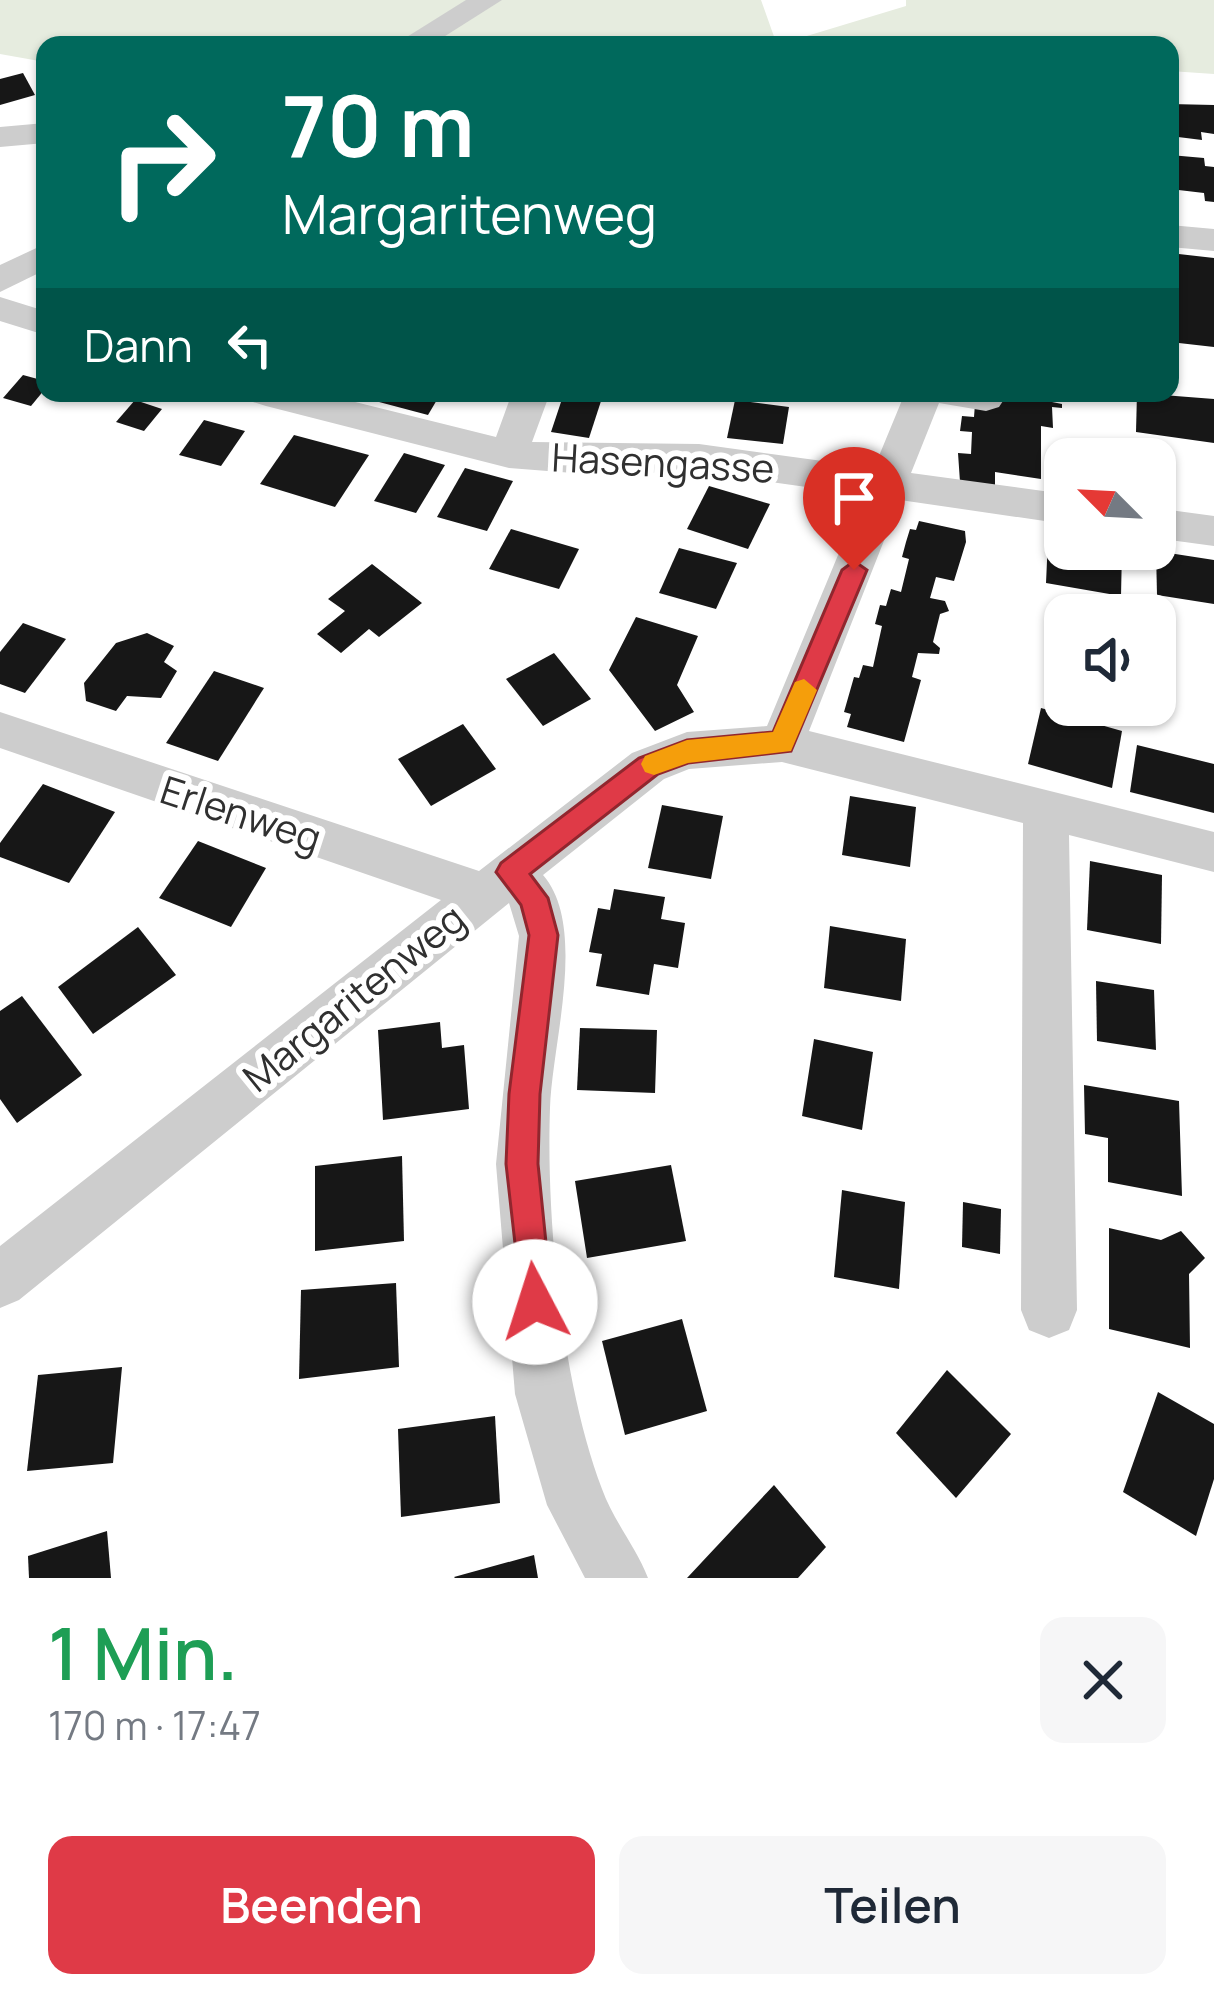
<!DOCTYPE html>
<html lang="de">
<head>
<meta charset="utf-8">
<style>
	:root { --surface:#fff; --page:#f6f6f7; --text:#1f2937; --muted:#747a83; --accent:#df3a47 }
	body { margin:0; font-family:Manrope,sans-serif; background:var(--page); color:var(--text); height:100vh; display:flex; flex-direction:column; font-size:45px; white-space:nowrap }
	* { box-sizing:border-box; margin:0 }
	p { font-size:39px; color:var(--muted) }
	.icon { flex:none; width:66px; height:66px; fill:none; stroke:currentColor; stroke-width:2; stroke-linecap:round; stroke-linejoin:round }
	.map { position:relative; height:1578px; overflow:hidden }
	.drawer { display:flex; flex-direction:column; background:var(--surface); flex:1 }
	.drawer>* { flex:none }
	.top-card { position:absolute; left:36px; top:36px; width:1143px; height:366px; border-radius:24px; box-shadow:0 3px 9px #0004; background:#00695c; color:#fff; overflow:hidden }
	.needle { width:78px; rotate:294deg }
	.buttons { position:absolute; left:1044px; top:438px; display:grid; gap:24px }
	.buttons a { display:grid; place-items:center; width:132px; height:132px; border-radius:24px; background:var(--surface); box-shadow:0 3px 9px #0004; font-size:60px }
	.pin { position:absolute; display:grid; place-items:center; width:102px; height:102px; color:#fff; margin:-123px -51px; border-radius:50% 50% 50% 0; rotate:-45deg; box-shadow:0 0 12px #0007 }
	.pin .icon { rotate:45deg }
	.me { position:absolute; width:132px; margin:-66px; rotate:355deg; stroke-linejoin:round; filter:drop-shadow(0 0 9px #0008) }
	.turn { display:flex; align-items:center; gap:42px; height:252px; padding:0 48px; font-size:54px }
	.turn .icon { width:156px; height:156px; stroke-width:2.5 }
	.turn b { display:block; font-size:84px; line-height:102px }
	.then { display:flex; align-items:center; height:114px; padding:0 48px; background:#0003; gap:24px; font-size:45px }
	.round { display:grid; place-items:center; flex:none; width:126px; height:126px; border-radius:24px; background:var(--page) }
	.overview { display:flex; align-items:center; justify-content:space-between; height:204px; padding:0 48px }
	h1 { font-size:72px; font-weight:600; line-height:90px; color:#1e9e55 }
	.cta { display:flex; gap:24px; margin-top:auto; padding:24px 48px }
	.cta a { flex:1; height:138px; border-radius:24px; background:var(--accent); color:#fff; font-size:48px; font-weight:600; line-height:138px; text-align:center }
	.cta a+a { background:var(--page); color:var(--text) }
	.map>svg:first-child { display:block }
</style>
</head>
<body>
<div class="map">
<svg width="1214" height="1578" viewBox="0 0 1214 1578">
	<rect width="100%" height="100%" fill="#fff"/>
	<path fill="#e6ecdf" d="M0,0H761L777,45L906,6V0H1214V74L1170,71V45H45V62L0,54Z"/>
	<g fill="#171717">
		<path d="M23,73L35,95L0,105V79Z"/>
		<path d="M1170,104L1214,105V134L1201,132L1202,140L1170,136Z"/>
		<path d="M1170,155L1204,158L1205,166L1214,167V202L1205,201L1204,193L1170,189Z"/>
		<path d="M1170,253L1214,258V347L1170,342Z"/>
		<path d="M23,375L45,381V389L31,406L3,398Z"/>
		<path d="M367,393H441L428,415L364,398Z"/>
		<path d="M564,393L602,398L589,438L551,432Z"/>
		<path d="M986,393H1053L1052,402L1062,404V408L1052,407L1053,428L1041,426V479L995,472V487L960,482L958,453L971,454L972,432L960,431L962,416L974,417L975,404Z"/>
		<path d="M1137,393L1214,399V443L1136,432Z"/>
		<path d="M135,400L162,409L144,431L116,422Z"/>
		<path d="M735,400L789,407L783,444L727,438Z"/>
		<path d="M204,420L245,431L221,466L179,455Z"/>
		<path d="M294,435L369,455L335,507L260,484Z"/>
		<path d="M404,453L445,465L416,513L374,501Z"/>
		<path d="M465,468L513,481L487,531L437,517Z"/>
		<path d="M709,486L770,504L748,549L687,529Z"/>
		<path d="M919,521L965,531L966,542L954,581L936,577L930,598L945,601L949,611L940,614L933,642L940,648L939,654L918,653L912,677L921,680L904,742L847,727L851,714L844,712L854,677L859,678L863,665L873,667L882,626L875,624L880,605L886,606L891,589L901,592L909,559L902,557L906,542L910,529L916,530Z"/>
		<path d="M511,529L579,549L559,589L489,569Z"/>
		<path d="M1048,539L1065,541V549L1122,550L1121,596L1046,583Z"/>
		<path d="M679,548L737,563L716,609L659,593Z"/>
		<path d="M1156,551L1214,560V604L1157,595Z"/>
		<path d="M372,564L422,603L379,637L369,629L341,653L317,634L345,611L328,599Z"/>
		<path d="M636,617L698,636L677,685L694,712L655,731L609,670Z"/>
		<path d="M23,623L66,639L25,693L0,684V652Z"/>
		<path d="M147,633L174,646L164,662L177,671L161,698L127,696L116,711L86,701L84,683L116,643Z"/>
		<path d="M554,653L591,699L543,726L506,679Z"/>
		<path d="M214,671L264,688L218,761L166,743Z"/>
		<path d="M1041,708L1122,731L1112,788L1028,764Z"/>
		<path d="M463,724L496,769L431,806L398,759Z"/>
		<path d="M1137,745L1214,764V813L1130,792Z"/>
		<path d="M43,784L115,812L69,883L0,857V843Z"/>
		<path d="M850,796L916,807L910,867L842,855Z"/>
		<path d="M662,805L723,816L711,879L648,868Z"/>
		<path d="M198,841L266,868L231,927L159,898Z"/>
		<path d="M1090,861L1162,875L1161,944L1087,930Z"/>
		<path d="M614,889L665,897L661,919L685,923L678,968L654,964L649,995L596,986L602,954L589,952L598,908L610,910Z"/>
		<path d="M830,926L906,939L901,1001L824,988Z"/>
		<path d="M138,927L176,975L93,1034L58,987Z"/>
		<path d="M1096,981L1154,990L1156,1050L1097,1041Z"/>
		<path d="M22,996L82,1075L17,1123L0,1099V1011Z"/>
		<path d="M440,1022L442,1048L464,1045L469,1109L383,1120L378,1030Z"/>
		<path d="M580,1028L657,1030L655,1093L577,1090Z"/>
		<path d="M814,1039L873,1052L862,1130L802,1116Z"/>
		<path d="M1084,1085L1179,1101L1182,1196L1108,1182V1138L1085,1134Z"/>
		<path d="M402,1156L404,1241L315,1251V1166Z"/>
		<path d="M671,1165L686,1241L587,1258L575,1181Z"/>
		<path d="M842,1190L905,1202L899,1289L834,1277Z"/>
		<path d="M963,1202L1001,1209L1000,1254L962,1247Z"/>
		<path d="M1109,1228L1161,1240L1181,1231L1205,1258L1189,1274L1190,1348L1109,1329Z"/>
		<path d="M396,1283L399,1367L299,1379L301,1290Z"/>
		<path d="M682,1319L707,1411L625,1435L602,1341Z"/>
		<path d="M122,1367L113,1463L27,1471L38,1375Z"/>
		<path d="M947,1370L1011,1434L956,1498L896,1433Z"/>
		<path d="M1158,1392L1214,1424V1479L1196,1536L1123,1492Z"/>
		<path d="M495,1416L500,1503L401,1517L398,1429Z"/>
		<path d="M774,1485L826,1547L798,1578H687Z"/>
		<path d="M107,1531L111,1578H29L28,1556Z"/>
		<path d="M534,1555L538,1578H455L454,1577Z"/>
	</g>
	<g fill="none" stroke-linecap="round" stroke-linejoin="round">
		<g fill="#cdcdcd" fill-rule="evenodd">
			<path d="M466,0H502L431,45H394Z"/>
			<path d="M45,123V143L0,147V127Z"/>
			<path d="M1170,225L1214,229V251L1170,247Z"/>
			<path d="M45,244V270L0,292V265Z"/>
			<path d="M0,297L45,311V335L0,321Z"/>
			<path d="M247,393H319L496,437L512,393H550L532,442L699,444L874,468L905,393H1002L1005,398L999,407L986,411L939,403L911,473L1065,494V524L900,500L809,731L1214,832V872L1069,835L1077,1310L1069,1330L1049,1338L1029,1330L1021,1310L1023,823L782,762L689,769L664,779L543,875C588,927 552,1043 550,1108C546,1221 562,1383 602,1489C613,1520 636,1547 648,1578H585L547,1505L515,1394L496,1164L519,936L509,903L19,1300L0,1308V1246L441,900L0,748V712L479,871L632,753L687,732L767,726L863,495L699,472L586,474L509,468L266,406L253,402Z"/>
			<path d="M1155,508L1214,516V546L1155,538Z"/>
		</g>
	</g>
	<path fill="#df3a47" stroke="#91262e" stroke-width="3" d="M854,561L867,570L791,751L688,763L658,774L530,874L548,898L558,935L540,1094L538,1164L552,1302L547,1314L535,1319L523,1314L506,1164L509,1094L529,935L521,905L496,872L501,863L639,758L687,740L773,732L842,570Z"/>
	<path fill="#f59e0b" d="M804,679L817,690L791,751L688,763L654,775L645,772L641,764L645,756L687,740L773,732L795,682Z"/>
	<g text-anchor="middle" stroke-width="12" stroke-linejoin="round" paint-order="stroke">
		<g font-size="39" fill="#303030" stroke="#fff">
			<text transform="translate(663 463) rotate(3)" y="14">Hasengasse</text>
			<text transform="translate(241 814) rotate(18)" y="14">Erlenweg</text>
			<text transform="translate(354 998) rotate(-39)" y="14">Margaritenweg</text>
		</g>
	</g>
</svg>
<div class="buttons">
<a><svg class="needle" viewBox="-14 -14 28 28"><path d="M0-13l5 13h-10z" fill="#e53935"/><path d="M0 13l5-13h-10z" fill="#747a83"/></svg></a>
<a><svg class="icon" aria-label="sound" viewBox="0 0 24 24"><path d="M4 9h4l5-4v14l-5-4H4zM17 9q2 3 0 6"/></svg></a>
</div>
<div class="pin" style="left:854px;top:570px;background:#d93025"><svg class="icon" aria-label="arrive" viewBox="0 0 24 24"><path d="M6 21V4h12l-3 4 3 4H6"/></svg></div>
<svg class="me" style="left:535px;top:1302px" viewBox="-20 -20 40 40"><circle r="19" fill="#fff"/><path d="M0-13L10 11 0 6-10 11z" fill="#df3a47"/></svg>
<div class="top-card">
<div class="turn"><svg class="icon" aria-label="right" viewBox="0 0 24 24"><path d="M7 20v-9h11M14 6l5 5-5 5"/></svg><div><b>70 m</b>Margaritenweg</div></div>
<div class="then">Dann<svg class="icon" aria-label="left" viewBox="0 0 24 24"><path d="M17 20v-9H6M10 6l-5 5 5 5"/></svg></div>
</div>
</div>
<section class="drawer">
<div class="overview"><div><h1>1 Min.</h1><p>170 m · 17:47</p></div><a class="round"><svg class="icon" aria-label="close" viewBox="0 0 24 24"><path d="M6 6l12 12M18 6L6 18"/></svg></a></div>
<div class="cta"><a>Beenden</a><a>Teilen</a></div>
</section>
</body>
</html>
